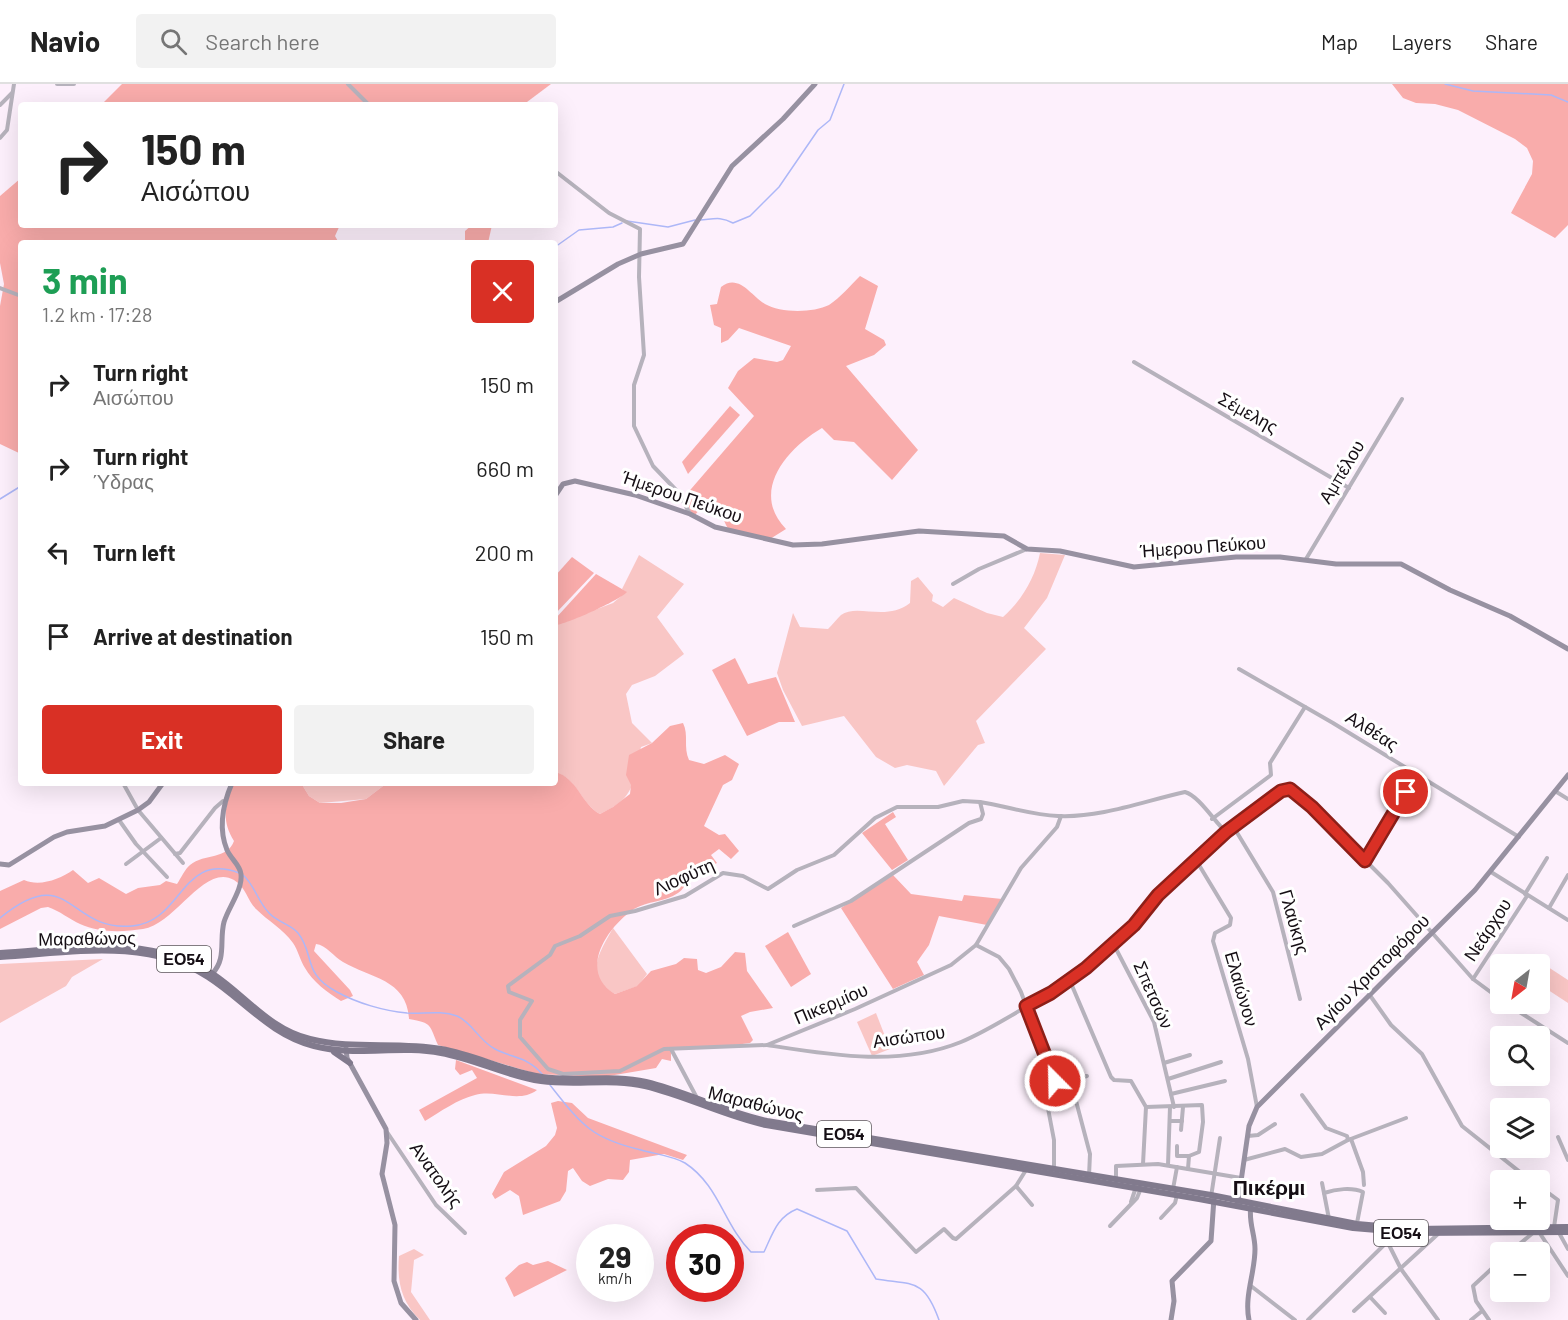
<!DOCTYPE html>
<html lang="en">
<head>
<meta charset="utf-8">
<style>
	:root { --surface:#fff; --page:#f2f2f2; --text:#222; --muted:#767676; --line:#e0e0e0; --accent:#d93025 }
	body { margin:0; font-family:Barlow,sans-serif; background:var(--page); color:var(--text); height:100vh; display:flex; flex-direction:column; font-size:22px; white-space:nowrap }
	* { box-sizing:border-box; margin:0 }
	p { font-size:20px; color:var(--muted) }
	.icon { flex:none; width:33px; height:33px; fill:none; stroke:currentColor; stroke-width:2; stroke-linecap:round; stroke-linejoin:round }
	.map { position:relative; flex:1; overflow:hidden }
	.details { position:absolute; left:18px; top:156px; width:540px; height:546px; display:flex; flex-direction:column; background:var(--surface); border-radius:6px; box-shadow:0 6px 24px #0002 }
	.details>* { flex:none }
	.guide { position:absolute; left:18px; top:18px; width:540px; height:126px; border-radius:6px; box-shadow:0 6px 24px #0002; background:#fff; color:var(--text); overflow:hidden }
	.needle { width:39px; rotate:211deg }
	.controls { position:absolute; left:1490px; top:870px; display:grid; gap:12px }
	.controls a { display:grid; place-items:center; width:60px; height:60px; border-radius:6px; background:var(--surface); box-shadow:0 6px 24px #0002; font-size:30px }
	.speed { position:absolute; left:576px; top:1140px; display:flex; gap:12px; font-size:30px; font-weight:700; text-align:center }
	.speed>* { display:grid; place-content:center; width:78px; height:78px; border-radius:50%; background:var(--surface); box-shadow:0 6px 24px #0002; line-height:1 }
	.speed small { font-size:15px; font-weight:400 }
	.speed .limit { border:9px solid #d22; background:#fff; color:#111 }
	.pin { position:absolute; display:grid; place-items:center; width:51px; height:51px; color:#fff; margin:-26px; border:3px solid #fff; border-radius:50%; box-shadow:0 2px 6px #0007 }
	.me { position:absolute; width:66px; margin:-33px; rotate:337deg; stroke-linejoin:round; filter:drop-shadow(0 0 4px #0008) }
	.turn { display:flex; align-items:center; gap:21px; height:126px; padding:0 24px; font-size:27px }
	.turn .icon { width:78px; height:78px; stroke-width:2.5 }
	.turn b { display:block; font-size:42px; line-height:51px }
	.round { display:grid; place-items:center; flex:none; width:63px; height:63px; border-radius:6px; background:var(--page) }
	.summary { display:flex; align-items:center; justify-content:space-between; height:102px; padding:0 24px }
	h1 { font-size:36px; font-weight:700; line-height:45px; color:#1e9e55 }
	.action { display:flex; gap:12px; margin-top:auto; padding:12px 24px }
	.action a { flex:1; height:69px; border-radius:6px; background:var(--accent); color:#fff; font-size:24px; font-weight:700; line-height:69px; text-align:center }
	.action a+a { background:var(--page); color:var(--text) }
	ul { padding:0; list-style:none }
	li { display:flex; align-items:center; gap:18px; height:84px; padding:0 24px }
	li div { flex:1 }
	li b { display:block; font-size:22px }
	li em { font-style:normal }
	header { display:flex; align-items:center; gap:36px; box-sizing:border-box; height:84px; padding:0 30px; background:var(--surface); border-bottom:2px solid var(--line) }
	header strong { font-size:28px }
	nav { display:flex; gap:33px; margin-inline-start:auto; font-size:21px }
	.search { width:420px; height:54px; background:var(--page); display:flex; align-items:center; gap:15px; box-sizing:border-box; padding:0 21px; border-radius:6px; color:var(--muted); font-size:22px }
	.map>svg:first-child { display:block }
</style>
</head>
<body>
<header>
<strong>Navio</strong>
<div class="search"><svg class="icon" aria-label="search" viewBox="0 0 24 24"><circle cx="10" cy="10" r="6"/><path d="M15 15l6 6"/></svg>Search here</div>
<nav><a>Map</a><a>Layers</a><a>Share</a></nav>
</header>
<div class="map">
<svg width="1568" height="1236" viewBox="0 0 1568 1236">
	<rect width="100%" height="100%" fill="#fdf0fc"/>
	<g fill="#f9c6c5">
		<path d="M1040,469L1065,471L1047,514L1024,544L1046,565L976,637L985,659L978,661L944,702L936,687L907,681L895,684L876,673L844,632L802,642L783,606L777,589L793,529L800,543L828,545C832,541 837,535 841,531C857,519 886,538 910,519L911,497L918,493L933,511L932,517L943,523L954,514L987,529L1003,533C1022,516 1035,494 1040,469Z"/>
		<path d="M639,471L684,500L657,533L684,570L655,592L632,601L626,610L632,639L652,659L641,663C632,699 637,713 600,730C581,720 578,695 555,688V541L613,519L626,508L622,505Z"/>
		<path d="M301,699H387L366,715L320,719L309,712Z"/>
		<path d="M613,844L647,890L638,902L615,910C583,891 599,870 613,844Z"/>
		<path d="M1528,870L1568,896V919L1539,900V880H1521Z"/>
		<path d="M103,875L72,893L66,902L0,939V880Z"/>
		<path d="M876,929L890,965L872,972L857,938Z"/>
		<path d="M414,1165L424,1171L414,1176L411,1208L430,1236H420C401,1217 397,1198 399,1172Z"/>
	</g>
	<g fill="#f9acab">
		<path d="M122,0H551L523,21H101Z"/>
		<path d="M1392,0H1568V141L1555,154L1511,129L1532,90L1533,77L1527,64L1515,55L1458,26L1435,20L1416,19L1403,14Z"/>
		<path d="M21,94V141H340L335,152L339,159H21V370L0,360V222L4,200L0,179V112Z"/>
		<path d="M472,141H492L488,159H467L465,157V147Z"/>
		<path d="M860,192L878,202L865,245L884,256L886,261L874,271L846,282L918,366L892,396L854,358L834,356L822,344C786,365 750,408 786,445L770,455L729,446C722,436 720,418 705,419L695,431L691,429L685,412L754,332L728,304L738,287L754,274L777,278L783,276L791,262L739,244L728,256L721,259V244L714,241L710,221L717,220L721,203C739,189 751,212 765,220C780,229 813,229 829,221C840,214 851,201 860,192Z"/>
		<path d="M730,322L740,331L688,390L682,378Z"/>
		<path d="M572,473L594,489L555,530V492Z"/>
		<path d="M596,490L627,508C620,516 565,541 555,541V535Z"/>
		<path d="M735,574L748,600L776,593L795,638H779L747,652L712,586Z"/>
		<path d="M683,639C689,651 683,663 689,676L704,680L725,671L739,680L732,696L723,701L704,742L719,751L725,750L739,767L731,775L719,765L711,771L717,779L687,794C685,801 684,805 678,809C665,818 647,817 634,825C606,844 578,888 615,910L637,902L651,887L676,880L684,874L697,875L698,886L706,889L721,883L735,868L745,869L747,887L773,924L750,928L741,932L753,956L750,959L719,963H671V977L662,975L656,984L603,993L537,990L438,961C429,941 433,939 409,935C407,895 370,894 343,878C334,873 326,861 316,860L314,867L350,906L353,912L341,917C328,909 312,897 305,884C300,876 298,866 293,859C283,845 268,837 256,825C247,816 246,803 234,796C204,779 176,840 143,845C123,848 99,849 80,840C69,835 60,827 48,823L41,824L0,845V807L24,796C40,803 60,795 73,786L88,799L99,794L126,810L138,804L160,801L166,797L177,800C181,794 185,785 190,781C205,769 227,776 234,757C221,736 225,721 234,699H301L309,712L320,719H341L366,715L387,699H555V688C578,694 581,720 600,730L613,723L630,710L631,701L626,691L629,671L652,659L670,642Z"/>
		<path d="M893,728L896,733L885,740L908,776L892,786L862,749Z"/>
		<path d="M893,791L911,810L962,817L964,811L1002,815L987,841L939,832L929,861L917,878L924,891L893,905L841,824Z"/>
		<path d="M788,848L811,890L791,903L765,862Z"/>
		<path d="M456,976L537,1006C518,1020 497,1005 475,1011C458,1015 440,1028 425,1037L419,1026L477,994L472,986L460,991L455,985Z"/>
		<path d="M558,1017L572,1019L588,1034L687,1071L683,1076L664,1070L630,1076L629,1088L623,1096L608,1095L590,1102L582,1097L573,1084L568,1087L566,1107L560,1117L523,1131L519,1112L510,1106L495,1115L492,1110L504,1088L546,1062L555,1051L557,1044L551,1019Z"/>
		<path d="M548,1177L567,1186L514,1213L505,1194L519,1181L527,1178L533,1181Z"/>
	</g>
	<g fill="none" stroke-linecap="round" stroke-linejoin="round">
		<g stroke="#adb7f7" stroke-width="1.5">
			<path d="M1445,0L1473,7L1551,11L1568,18"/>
			<path d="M700,136C714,135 720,132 733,139L750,132L779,103L818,46L830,36L844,0"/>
			<path d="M627,137L668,143L695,136"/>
			<path d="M555,163L579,146L613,143L622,139"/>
			<path d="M0,415L21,402"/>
			<path d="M243,791C254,800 258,818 269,829C277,838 292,841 298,849C315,870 302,890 337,908C357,919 384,927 407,929C424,930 440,926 457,932C472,938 479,957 495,965C512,974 528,973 542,990"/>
			<path d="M0,834C71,776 67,848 132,842C183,838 181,767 239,789"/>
			<path d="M550,1001C581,1040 590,1054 641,1066C655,1070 673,1072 685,1079C719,1101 724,1141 751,1168H764C773,1149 777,1133 797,1125L847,1147L876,1195C913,1201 924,1194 939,1236"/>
		</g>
		<g stroke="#b6b2bc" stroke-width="4">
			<path d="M57,0H74"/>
			<path d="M348,0L369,21"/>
			<path d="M0,21L12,9"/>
			<path d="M0,54L7,46L14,0"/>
			<path d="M555,87L609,129L640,145L639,193L644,271L634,301V342L653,382L678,408L690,430"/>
			<path d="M0,204L21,212"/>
			<path d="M1134,278L1349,404"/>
			<path d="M1306,475L1402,315"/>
			<path d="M953,500L979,485L1027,465"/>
			<path d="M1239,585L1333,639L1519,753"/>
			<path d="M123,699L138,726L183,779"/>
			<path d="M1555,707L1568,715"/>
			<path d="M980,718L963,717L938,723H897L875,734L834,771L797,786L768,805L743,792L723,789L685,812L635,827L610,832L580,852L555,862L550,871L508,902L509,908L532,917L520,936V953L548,985L563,990L620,987L664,965L767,961L855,925L951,881L976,861L1021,784L1057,743L1061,732"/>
			<path d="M1212,735L1271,691L1270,679L1305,623"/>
			<path d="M119,736L136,760L167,793"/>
			<path d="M1233,742L1273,808L1300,915"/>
			<path d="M175,770L180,769L215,724L223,717"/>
			<path d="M1196,776L1231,834L1230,841L1215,849L1213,857L1248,975L1257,1023"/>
			<path d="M1365,777L1417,690"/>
			<path d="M126,780L161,754"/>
			<path d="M1491,788L1568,836"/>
			<path d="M1525,810L1547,774"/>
			<path d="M1549,824L1568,791"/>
			<path d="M794,842L851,817L969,739L981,735L983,730L980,718C1006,722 1031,731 1058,732C1101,734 1144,717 1185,708C1199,712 1214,737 1226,748"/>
			<path d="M976,861L999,873L1009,885L1021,908L1055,1001"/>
			<path d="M1114,861L1154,938L1174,1023"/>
			<path d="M1473,895L1527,812"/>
			<path d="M1070,897L1111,993L1114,996L1131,997L1146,1023"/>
			<path d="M1369,910L1391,941L1422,970L1462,1042L1530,1096"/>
			<path d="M1507,920L1568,959"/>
			<path d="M767,961C831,971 899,983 961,958C985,948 1007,934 1029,921C1060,902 1088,885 1114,860C1141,835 1163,806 1190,781C1214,760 1257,716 1286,705L1292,706L1312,723L1388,799L1473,895L1500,915"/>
			<path d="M671,965L697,1014"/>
			<path d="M1164,979L1190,971"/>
			<path d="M1168,995L1221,978"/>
			<path d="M1071,998L1090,1070L1089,1092"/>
			<path d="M1055,1001L1087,992"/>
			<path d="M1171,1010L1225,997"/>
			<path d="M1302,1011L1326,1044L1347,1052L1348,1056"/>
			<path d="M1146,1023L1202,1021L1203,1038L1199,1068L1189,1072L1188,1085"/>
			<path d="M1170,1037H1182"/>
			<path d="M1181,1046L1183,1023"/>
			<path d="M387,1048L436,1121L465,1149"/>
			<path d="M1248,1052L1258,1051L1275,1040"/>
			<path d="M1558,1053L1568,1076"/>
			<path d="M1351,1055L1363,1088L1364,1101"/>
			<path d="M1177,1062V1072H1189"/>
			<path d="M1244,1076L1285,1065L1301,1073L1322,1070L1348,1056L1406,1034"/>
			<path d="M1143,1080L1146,1023"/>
			<path d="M1168,1081L1170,1023"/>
			<path d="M1054,1085V1056L1046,1014L1055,1001"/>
			<path d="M1116,1096V1082L1158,1080L1241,1094"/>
			<path d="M1322,1099L1324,1109"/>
			<path d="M1016,1102L1032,1121"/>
			<path d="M1539,1102L1558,1116L1554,1143"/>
			<path d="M1173,1105L1177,1083"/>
			<path d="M817,1106L856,1104L916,1168L944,1145L953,1154L956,1155L1016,1102L1026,1086"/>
			<path d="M1211,1113L1220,1054"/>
			<path d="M1131,1118L1136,1103"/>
			<path d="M1161,1134L1175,1119L1177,1111"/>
			<path d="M1329,1135L1324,1109C1336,1105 1352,1103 1363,1108L1357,1139"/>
			<path d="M1110,1142L1137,1114L1141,1104"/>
			<path d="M1382,1147L1401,1185L1438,1236"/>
			<path d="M1558,1147L1568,1165"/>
			<path d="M1539,1148L1568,1192"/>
			<path d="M1510,1168L1534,1148"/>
			<path d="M1251,1202L1295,1236"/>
			<path d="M1370,1213L1385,1229"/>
			<path d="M1354,1227L1438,1150"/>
			<path d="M1308,1236L1386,1159"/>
			<path d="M1471,1236L1482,1227"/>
			<path d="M1489,1236L1476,1217L1473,1202L1500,1177"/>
		</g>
		<g stroke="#9791a1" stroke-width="5">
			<path d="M555,218L618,180L641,170L683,160L732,82L783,35L815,0"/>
			<path d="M555,412L563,400L575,397L635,411L690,430L715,443L793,461L822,460L919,447L1004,452L1027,465L1060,467L1134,483L1236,473H1280L1336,480H1401L1450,506L1510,532L1568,565"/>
			<path d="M0,780L9,781L54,753L67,748L105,742L138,726L149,718L163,699"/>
			<path d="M212,890C227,874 219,857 224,838C228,824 243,805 241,790C240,781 231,775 227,766C218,744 223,720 232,699"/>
			<path d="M346,964L347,974L386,1045L387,1059L382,1090L395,1141L394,1197L401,1219L416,1236"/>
			<path d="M1238,1118L1249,1042L1257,1023L1475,806L1568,691"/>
			<path d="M1171,1236L1174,1217L1172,1197L1211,1157L1214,1114"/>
			<path d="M1249,1236C1244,1212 1255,1189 1255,1165C1255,1150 1248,1137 1251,1122"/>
		</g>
		<g stroke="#817a8d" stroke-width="6">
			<path d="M0,869C71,865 149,849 213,890C246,912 269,945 310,955C353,966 398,957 441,965C476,971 507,988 542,993C576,998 612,990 646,998C687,1008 725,1028 767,1037L1211,1111L1357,1140L1414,1145L1568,1143"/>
			<path d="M0,873C69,869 147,853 208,893C244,916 270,951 314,962C356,973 398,961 441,969C475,975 506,992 541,997C576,1002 611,994 645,1002C687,1012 724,1032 766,1041L1199,1115L1353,1144L1413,1149L1568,1148"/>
			<path d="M334,968L350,979"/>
		</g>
	</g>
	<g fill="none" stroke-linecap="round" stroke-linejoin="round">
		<defs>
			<path id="route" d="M1055,997L1026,922L1051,909L1086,884L1134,841L1158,811L1226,748L1281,707L1290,705L1312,723L1365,777L1406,708"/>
		</defs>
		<use href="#route" stroke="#8d1f18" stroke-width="15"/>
		<use href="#route" stroke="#d93025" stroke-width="10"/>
	</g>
	<g text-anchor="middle" stroke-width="6" stroke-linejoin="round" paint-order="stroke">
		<g fill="#fff" stroke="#5b565a" stroke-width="1.5">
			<rect x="157" y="862" width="54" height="26" rx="4.5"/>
			<rect x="817" y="1037" width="54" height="26" rx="4.5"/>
			<rect x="1374" y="1136" width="54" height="26" rx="4.5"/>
		</g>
		<g font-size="16" font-weight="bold" fill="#150e14">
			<text x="184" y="881">ΕΟ54</text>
			<text x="844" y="1056">ΕΟ54</text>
			<text x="1401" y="1155">ΕΟ54</text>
		</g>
		<g font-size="18" fill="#150e14" stroke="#fff">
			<text transform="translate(1248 329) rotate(29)" y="6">Σέμελης</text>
			<text transform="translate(1342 388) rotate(-59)" y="6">Αμπέλου</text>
			<text transform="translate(682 413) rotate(19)" y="6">Ήμερου Πεύκου</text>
			<text transform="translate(1203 463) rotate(-4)" y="6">Ήμερου Πεύκου</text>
			<text transform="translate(1372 647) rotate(32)" y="6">Αλθέας</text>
			<text transform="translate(684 793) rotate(-24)" y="6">Λιοφύτη</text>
			<text transform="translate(1294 838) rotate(74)" y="6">Γλαύκης</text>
			<text transform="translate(1488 846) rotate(-57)" y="6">Νεάρχου</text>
			<text transform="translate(87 855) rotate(-1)" y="6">Μαραθώνος</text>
			<text transform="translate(1372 888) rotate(-45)" y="6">Αγίου Χριστοφόρου</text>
			<text transform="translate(1241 905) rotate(74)" y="6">Ελαιώνον</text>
			<text transform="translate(1153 911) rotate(66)" y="6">Σπετσών</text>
			<text transform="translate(831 920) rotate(-23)" y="6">Πικερμίου</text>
			<text transform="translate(909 953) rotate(-8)" y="6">Αισώπου</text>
			<text transform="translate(756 1020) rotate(14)" y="6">Μαραθώνος</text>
			<text transform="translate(436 1091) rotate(54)" y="6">Ανατολής</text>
		</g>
		<g font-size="21" font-weight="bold" fill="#150e14" stroke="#fff">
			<text x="1269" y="1111">Πικέρμι</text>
		</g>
	</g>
</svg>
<div class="controls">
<a><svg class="needle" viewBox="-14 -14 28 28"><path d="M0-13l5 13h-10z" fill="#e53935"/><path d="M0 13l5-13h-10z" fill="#767676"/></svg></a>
<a><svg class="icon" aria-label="search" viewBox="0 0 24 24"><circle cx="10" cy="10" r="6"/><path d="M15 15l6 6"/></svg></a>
<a><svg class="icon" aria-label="layers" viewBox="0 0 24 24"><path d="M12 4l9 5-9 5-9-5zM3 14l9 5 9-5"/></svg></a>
<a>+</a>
<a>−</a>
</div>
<div class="speed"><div>29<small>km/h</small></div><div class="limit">30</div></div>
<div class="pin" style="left:1406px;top:708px;background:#d93025"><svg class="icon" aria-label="arrive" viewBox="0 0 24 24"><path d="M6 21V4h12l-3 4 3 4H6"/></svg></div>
<svg class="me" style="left:1055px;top:997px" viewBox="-20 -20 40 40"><circle r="17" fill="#d93025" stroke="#fff" stroke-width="3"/><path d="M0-11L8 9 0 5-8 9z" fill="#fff"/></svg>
<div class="guide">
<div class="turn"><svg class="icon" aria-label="right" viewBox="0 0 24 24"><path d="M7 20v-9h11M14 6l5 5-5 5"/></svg><div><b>150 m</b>Αισώπου</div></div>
</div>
<section class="details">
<div class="summary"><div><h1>3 min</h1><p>1.2 km · 17:28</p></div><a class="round" style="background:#d93025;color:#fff"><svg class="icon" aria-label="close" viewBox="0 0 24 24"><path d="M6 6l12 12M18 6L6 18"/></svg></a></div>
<ul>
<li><svg class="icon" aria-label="right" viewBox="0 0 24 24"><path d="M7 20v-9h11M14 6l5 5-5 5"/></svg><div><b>Turn right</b><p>Αισώπου</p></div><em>150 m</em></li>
<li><svg class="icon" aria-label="right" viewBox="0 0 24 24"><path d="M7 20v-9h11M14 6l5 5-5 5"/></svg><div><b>Turn right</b><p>Ύδρας</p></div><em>660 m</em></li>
<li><svg class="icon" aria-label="left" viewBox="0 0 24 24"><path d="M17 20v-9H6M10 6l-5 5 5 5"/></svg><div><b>Turn left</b></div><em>200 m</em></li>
<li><svg class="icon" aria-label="arrive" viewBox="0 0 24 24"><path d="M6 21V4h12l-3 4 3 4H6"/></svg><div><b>Arrive at destination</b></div><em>150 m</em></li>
</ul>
<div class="action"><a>Exit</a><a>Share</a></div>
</section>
</div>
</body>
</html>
